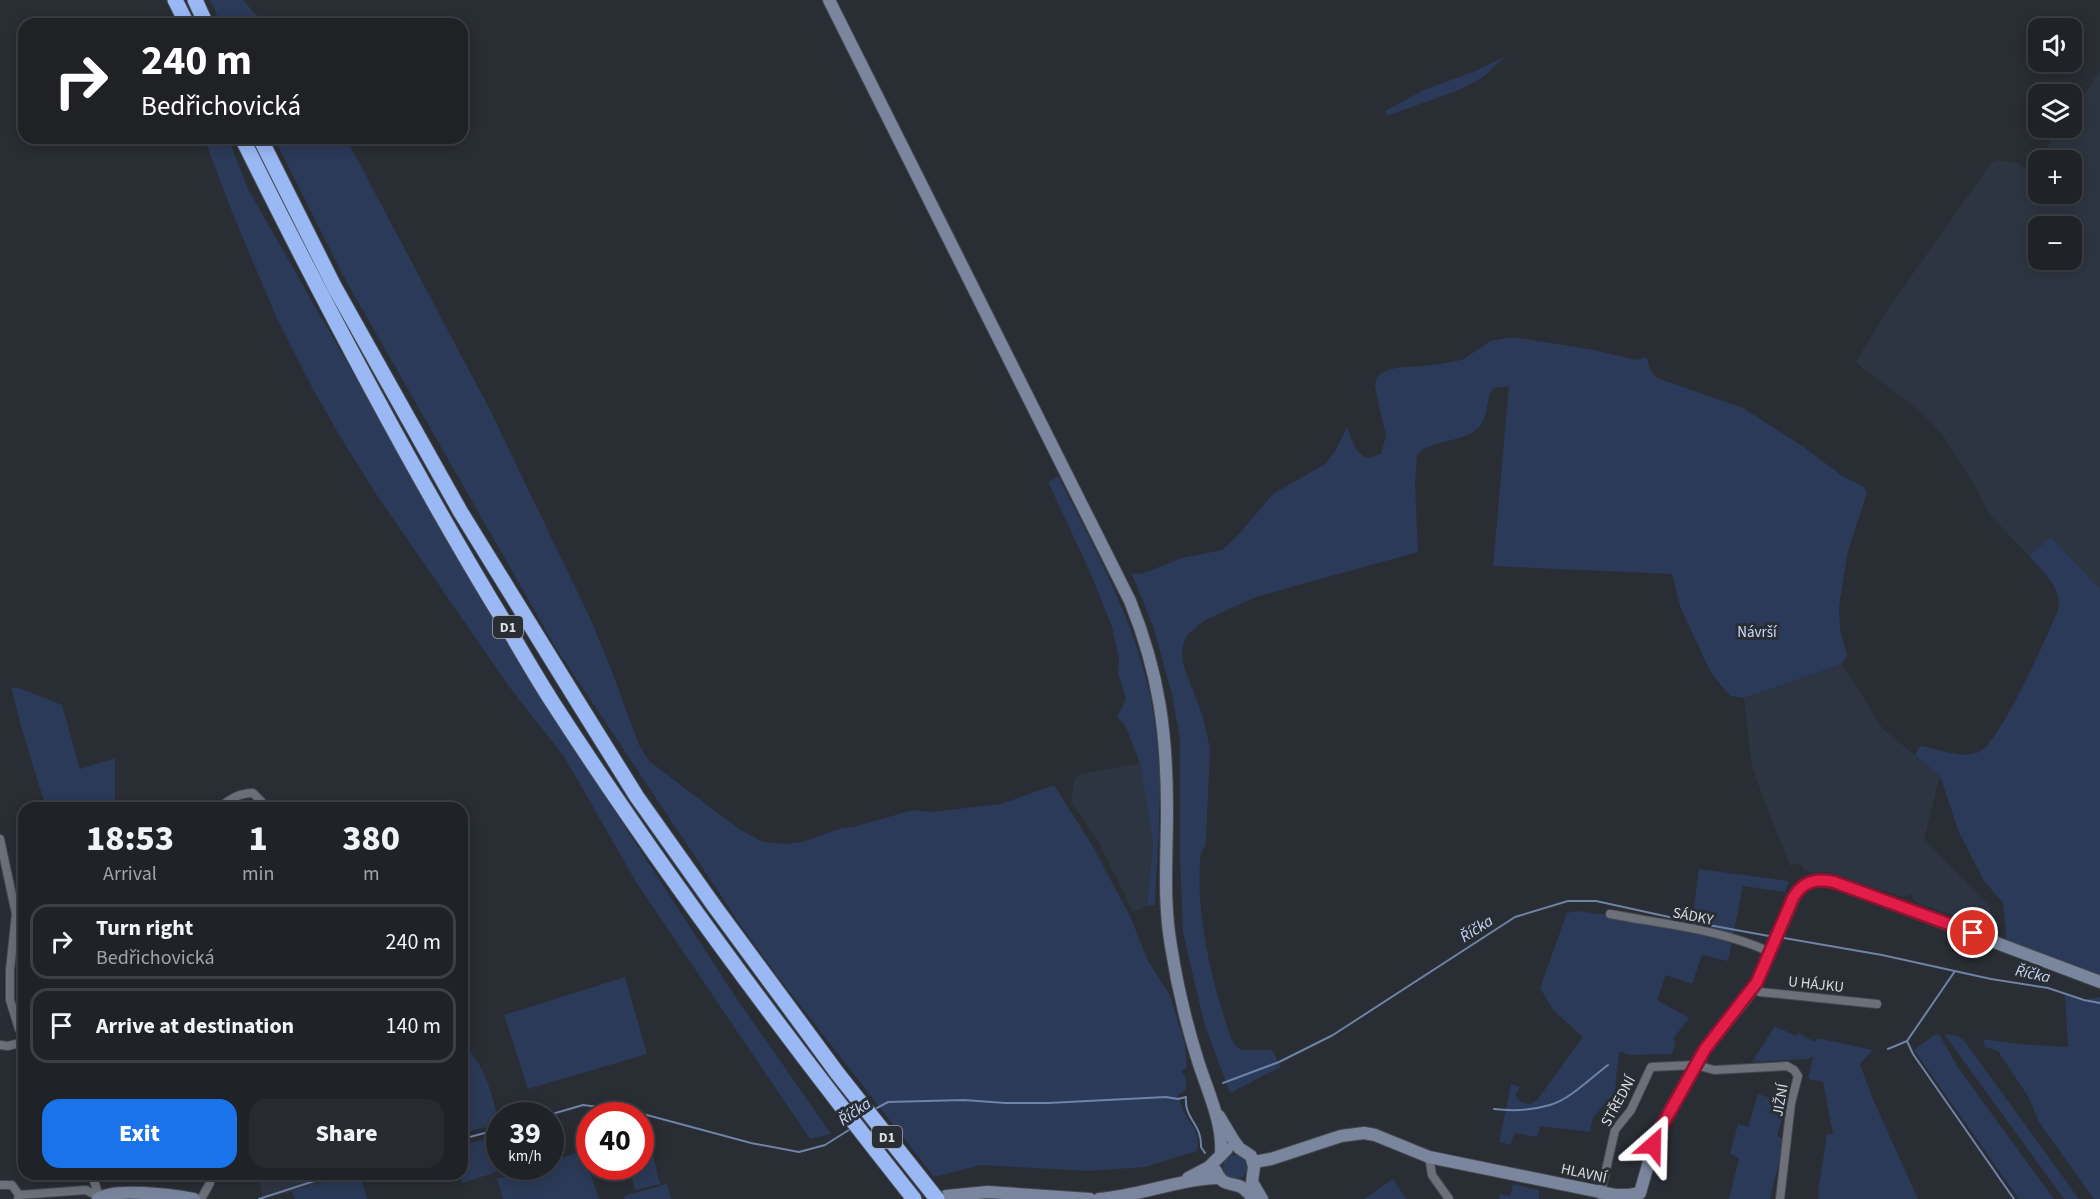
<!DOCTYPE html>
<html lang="en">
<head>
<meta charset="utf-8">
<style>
	:root { --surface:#1f2227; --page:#272a2f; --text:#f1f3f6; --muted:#a1a4a7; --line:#3c3f44; --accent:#1a73e8 }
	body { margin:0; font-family:"Source Sans 3",sans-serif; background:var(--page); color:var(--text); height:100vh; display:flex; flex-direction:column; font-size:22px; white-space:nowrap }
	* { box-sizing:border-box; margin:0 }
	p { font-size:20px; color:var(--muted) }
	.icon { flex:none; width:33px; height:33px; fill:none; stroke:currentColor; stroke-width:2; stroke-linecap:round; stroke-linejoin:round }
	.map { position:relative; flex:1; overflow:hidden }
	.panel { position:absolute; left:18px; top:802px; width:450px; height:378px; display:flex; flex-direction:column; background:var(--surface); border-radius:18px; box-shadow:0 3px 15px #0003,0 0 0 2px var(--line) }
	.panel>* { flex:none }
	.top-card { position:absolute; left:18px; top:18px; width:450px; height:126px; border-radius:18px; box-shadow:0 3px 15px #0003,0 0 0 2px var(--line); background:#202124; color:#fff; overflow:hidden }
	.controls { position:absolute; left:2028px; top:18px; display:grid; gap:12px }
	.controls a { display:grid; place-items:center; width:54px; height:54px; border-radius:12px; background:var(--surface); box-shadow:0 3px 15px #0003,0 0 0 2px var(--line); font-size:30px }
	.speed { position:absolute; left:486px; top:1102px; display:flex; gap:12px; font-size:30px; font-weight:700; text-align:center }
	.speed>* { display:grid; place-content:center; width:78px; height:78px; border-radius:50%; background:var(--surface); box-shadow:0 3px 15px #0003,0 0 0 2px var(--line); line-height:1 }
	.speed small { font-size:15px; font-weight:400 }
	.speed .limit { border:9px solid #d22; background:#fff; color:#111 }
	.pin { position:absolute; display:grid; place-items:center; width:51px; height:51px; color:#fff; margin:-26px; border:3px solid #fff; border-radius:50%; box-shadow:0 2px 6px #0007 }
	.me { position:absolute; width:66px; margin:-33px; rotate:25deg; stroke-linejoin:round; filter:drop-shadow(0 0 4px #0008) }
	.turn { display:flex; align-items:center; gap:21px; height:126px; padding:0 24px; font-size:27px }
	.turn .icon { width:78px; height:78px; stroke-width:2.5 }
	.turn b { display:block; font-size:42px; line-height:51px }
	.eta { display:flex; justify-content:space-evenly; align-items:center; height:102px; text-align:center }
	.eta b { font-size:36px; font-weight:800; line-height:42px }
	.button { display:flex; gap:12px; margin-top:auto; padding:12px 24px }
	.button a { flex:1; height:69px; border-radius:18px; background:var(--accent); color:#fff; font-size:24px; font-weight:800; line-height:69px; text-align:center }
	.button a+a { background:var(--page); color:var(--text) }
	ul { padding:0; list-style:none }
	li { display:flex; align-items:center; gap:18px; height:75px; margin:0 12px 9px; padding:0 12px; border:3px solid var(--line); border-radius:18px }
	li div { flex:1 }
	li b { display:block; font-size:22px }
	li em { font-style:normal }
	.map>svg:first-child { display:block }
</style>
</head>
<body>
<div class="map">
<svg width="2100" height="1199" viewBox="0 0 2100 1199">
	<rect width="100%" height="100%" fill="#292d34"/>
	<g fill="#2e3542" fill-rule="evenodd">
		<path d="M2100,71V589L2051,537L2029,556L1990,515L1973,483L1944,437L1931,422L1918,409L1859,365L1856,361L1890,306L1992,162L1998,160L2018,163L2029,172L2060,128H2072V111ZM2038,160H2072V194H2038ZM2038,226H2072V260H2038Z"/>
		<path d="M1842,664L1883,729L1940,776L1924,839L1991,908L1984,926L1915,902L1911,894L1903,897L1828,872L1812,873L1804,870L1799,863L1790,866L1752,768L1744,698Z"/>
		<path d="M1140,763L1153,842L1147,906L1133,912L1098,841L1071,802L1074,779L1081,774Z"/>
		<path d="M264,1174H357V1175L263,1199L258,1177Z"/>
	</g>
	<g fill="#2b3a58">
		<path d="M210,0H243L264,24H221Z"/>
		<path d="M1506,56L1483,77L1459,90L1387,116L1385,111L1424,90L1475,71Z"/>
		<path d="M204,138H228L248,189L521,667L735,996L831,1134L810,1139L636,882L565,758L510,688L374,491L341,438L313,389L278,321L234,217Z"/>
		<path d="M274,138H346L490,410L591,620L613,674L639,745L649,761L739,829L763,842L785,844L802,842L842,828L853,827L913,810L931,812L1001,804L1054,785L1092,845L1130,916L1148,961L1170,995L1185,1045L1187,1068L1181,1071L1186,1078V1090L1178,1095C1180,1101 1182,1108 1185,1114C1194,1129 1200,1132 1197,1151L1145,1167L1087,1171L981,1165L934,1177L775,973L740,924L556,648L346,281Z"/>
		<path d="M1507,338H1519L1589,349L1637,360L1646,357L1651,371L1657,378L1743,408L1805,448L1841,475L1864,487L1867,493L1848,551L1839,606L1840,629L1847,656L1842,664L1744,698L1730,696L1711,673L1681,609L1672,574L1493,566L1509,386L1494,388C1483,401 1491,418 1476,430C1460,443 1431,439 1417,455L1415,484L1418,552L1256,597L1205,620L1187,635L1182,648L1183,664L1202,714L1210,748L1206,842L1205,847L1201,852C1195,903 1208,965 1223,1013C1226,1023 1229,1034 1234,1044L1241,1050H1272L1281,1067L1230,1093L1204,1023L1183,932L1180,857V738L1172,695L1154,629L1132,574L1144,573L1182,558L1222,550L1239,534L1273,494L1325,464L1334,453L1347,427C1353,440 1354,454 1369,458L1381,454L1386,436L1375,387C1376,364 1406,368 1422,366C1433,365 1445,363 1456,361L1464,359L1490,341Z"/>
		<path d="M1058,476C1101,561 1148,644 1157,740C1163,794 1157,850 1155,905L1147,906L1153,842L1140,763L1125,725L1117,717L1126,699L1118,673L1119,658L1112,627L1090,572L1048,482Z"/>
		<path d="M2051,537L2100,589V979L2007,942L2003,903L1984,881L1959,832L1940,776L1915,755L1920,746C1938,748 1961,760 1979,752C2000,743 2047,636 2058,610C2062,587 2043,572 2029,556Z"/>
		<path d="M11,687L22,689L62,705L80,769L115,758V808H46L21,726Z"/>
		<path d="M1699,869L1789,881L1785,892L1743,886L1728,961L1702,955L1692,984L1666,975L1657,1000L1689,1018L1673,1039L1676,1042L1672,1054L1632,1055L1619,1052L1615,1092L1593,1118L1590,1132L1540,1126L1537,1137L1514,1133L1511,1145L1499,1142L1511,1084L1520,1087L1515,1095L1522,1103L1531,1104L1537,1100L1583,1037L1553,1010L1540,988L1567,913L1577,911L1601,914L1691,929Z"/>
		<path d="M625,977L647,1054L528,1089L504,1015Z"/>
		<path d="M2065,994L2084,1000L2100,997V1199H2094L2039,1122L2029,1098L1998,1051L1985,1047L1983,1039L2019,1044L2068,1047Z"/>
		<path d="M1775,1026L1796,1036L1798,1033L1815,1042L1817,1038L1873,1050L1860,1064L1872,1097L1918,1199H1819L1818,1191L1827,1134H1833L1823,1082L1808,1079L1813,1057L1807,1059L1752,1062Z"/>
		<path d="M1939,1034L1959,1069L2054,1199H2019L1914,1050L1934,1035Z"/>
		<path d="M1944,1034L1954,1035L1963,1039L2079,1199H2064Z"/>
		<path d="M467,1048C486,1068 493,1098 499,1124L462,1133V1050Z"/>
		<path d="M1758,1094L1787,1103L1783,1116L1758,1109L1783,1117L1777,1136L1783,1139L1781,1154L1770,1199H1729L1739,1158L1730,1154L1738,1124L1748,1127Z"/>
		<path d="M647,1133L660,1184L635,1190L629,1167H640L641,1135Z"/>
		<path d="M487,1138L497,1172L462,1183L460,1175L462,1174V1146Z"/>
		<path d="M583,1151L599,1199H503L497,1179L533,1167H550L551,1161Z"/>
		<circle cx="1235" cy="1167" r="12"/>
		<path d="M357,1174L360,1175L367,1199H295L292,1191Z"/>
		<path d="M1393,1179L1406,1199H1364Z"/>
		<path d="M667,1184L671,1199H625L624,1196Z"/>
		<path d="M1513,1184L1539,1190V1199H1499L1500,1194L1510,1196Z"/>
	</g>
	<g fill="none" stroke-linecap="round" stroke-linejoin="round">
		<g stroke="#6f82a7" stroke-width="2">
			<path d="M1784,938L1882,955L1991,979L2048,988L2084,1000L2100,1003"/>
			<path d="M1907,1041L1913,1054L2014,1199"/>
			<path d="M1888,1049L1907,1041L1955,971"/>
			<path d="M1223,1083L1279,1062L1333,1035L1515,917L1568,901H1596L1692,922L1769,936"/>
			<path d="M875,1109L888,1102L964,1100L1005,1103H1048L1166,1097L1178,1099L1186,1097C1184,1120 1202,1123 1201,1147L1205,1153"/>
			<path d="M1494,1109C1511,1111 1533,1110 1550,1105C1569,1100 1592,1077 1608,1065"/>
			<path d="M545,1116L583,1105L632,1111L751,1143L799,1152L825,1145L852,1128"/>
			<path d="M462,1139L500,1129"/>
			<path d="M259,1199L336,1174"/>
		</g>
		<defs>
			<g id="street">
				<path d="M219,808C230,799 239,793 253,793L261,801L264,808"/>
				<path d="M0,839L16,914L10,970V1000L19,1029L24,1034"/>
				<path d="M1610,914C1662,924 1721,929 1770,952"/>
				<path d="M1753,989L1760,992L1877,1004"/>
				<path d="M0,1045L8,1046L24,1042"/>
				<path d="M1429,1157L1432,1175L1449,1199"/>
				<path d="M92,1174L99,1197"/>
				<path d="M0,1185H12L19,1195"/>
				<path d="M18,1199L19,1195L86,1190L99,1197"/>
				<path d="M201,1199L210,1183V1174"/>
				<path d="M1602,1199L1601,1192L1615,1130L1631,1110L1651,1067L1696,1065L1714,1070L1787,1066L1794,1070L1798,1076L1791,1103L1780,1199"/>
			</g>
			<g id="secondary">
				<path d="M829,0L1130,601C1159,673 1167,732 1167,810C1167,855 1163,901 1171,946C1177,985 1186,1023 1198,1061C1207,1090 1223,1122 1221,1153"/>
				<path d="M1219,1116L1234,1141L1239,1148L1251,1156L1254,1167L1252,1182L1262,1199"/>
				<path d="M1254,1162L1271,1159L1341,1136L1364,1133L1375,1135L1429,1157L1615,1195H1629L1640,1193L1657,1133L1705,1049L1746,998L1757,982L1796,893C1809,876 1825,879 1843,885L2100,982"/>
				<path d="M1216,1171C1221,1184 1228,1183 1239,1186C1245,1188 1250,1195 1254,1199"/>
				<path d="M1188,1178L1209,1167L1227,1149"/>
				<path d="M946,1196L988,1192L1090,1199"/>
				<path d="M98,1199C113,1187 174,1195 194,1199"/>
				<path d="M1099,1199C1140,1196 1178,1179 1219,1178"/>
			</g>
			<g id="highway">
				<path d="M175,0L187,24"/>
				<path d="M195,0L206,24"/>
				<path d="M242,138C320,295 401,450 491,600C512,634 531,669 553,703C664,875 787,1039 914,1199"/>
				<path d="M260,138L334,286L460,511L579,704L637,797L715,907L838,1074"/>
			</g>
		</defs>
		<use href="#street" stroke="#45494f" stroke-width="10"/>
		<use href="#secondary" stroke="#45494f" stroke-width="14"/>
		<use href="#highway" stroke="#45494f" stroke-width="17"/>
		<use href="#street" stroke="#6b7079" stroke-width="8"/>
		<use href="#secondary" stroke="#79869e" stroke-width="12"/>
		<use href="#highway" stroke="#99b8f4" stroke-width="15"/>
		<defs>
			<path id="highway-bridge" d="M838,1074L937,1199"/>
		</defs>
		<use href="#highway-bridge" stroke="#45494f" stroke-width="17" stroke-linecap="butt"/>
		<use href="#highway-bridge" stroke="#99b8f4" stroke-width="15"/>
	</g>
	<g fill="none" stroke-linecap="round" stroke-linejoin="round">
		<defs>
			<path id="route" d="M1653,1145L1658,1133L1705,1049L1757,982L1793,898C1803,881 1816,878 1834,882L1973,933"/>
		</defs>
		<use href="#route" stroke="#92132f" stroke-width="15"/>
		<use href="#route" stroke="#e11d48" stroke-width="10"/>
	</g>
	<g text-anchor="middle" stroke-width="6" stroke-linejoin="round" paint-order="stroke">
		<g fill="#292d34" stroke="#a5a8ae" stroke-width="1.5">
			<rect x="493" y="616" width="30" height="22" rx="4.5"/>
			<rect x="872" y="1126" width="30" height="22" rx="4.5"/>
		</g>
		<g font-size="14" font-weight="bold" fill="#dadde2">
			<text x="508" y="632">D1</text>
			<text x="887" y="1142">D1</text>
		</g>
		<g font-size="15" fill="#cddefe" stroke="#292d34">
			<text x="1757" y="637">Návrší</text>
		</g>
		<g font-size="15" fill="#dadde2" stroke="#292d34">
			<text transform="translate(1693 916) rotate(11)" y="5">SÁDKY</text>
			<text transform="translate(1816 984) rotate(6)" y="5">U HÁJKU</text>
			<text transform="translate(1780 1100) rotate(-80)" y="5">JIŽNÍ</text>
			<text transform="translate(1618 1101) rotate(-61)" y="5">STŘEDNÍ</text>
			<text transform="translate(1584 1173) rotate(12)" y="5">HLAVNÍ</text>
		</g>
		<g font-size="16" font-style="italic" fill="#c6d7f7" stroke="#292d34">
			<text transform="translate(1476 928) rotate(-33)" y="6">Říčka</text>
			<text transform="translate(2033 973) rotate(12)" y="6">Říčka</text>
			<text transform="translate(854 1111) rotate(-34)" y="6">Říčka</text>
		</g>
	</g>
</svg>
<div class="controls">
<a><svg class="icon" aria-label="sound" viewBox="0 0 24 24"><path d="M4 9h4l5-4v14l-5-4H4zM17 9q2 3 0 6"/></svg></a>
<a><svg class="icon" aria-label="layers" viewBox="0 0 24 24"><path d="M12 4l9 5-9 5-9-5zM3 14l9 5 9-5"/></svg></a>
<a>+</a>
<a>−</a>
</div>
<div class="speed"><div>39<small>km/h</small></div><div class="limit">40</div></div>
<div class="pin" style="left:1973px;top:933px;background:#d93025"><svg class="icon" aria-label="arrive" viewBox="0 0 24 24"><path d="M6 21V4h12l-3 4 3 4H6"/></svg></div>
<svg class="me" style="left:1653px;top:1145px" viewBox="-20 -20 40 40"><path d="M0-17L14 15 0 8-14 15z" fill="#e11d48" stroke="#fff" stroke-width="4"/></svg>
<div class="top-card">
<div class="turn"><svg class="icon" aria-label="right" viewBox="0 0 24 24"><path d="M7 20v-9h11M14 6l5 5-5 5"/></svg><div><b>240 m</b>Bedřichovická</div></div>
</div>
<section class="panel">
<div class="eta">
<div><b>18:53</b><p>Arrival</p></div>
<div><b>1</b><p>min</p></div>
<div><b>380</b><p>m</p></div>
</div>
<ul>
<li><svg class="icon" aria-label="right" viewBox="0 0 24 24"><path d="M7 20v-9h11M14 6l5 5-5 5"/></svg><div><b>Turn right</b><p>Bedřichovická</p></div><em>240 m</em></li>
<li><svg class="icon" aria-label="arrive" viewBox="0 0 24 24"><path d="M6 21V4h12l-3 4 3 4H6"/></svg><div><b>Arrive at destination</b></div><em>140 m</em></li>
</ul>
<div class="button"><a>Exit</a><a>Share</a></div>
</section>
</div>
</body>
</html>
